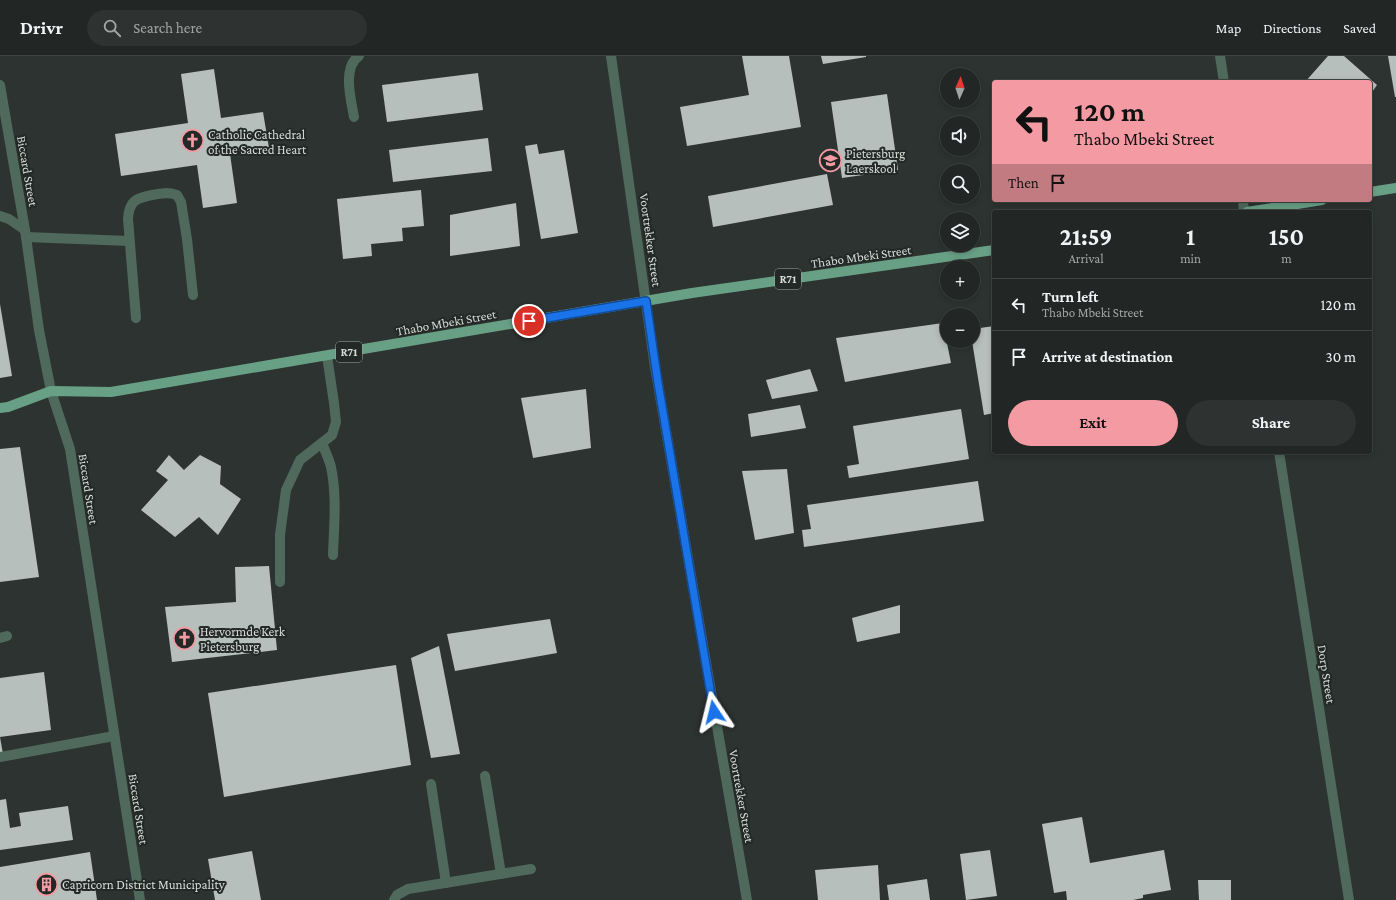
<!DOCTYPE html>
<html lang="en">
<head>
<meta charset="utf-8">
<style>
	:root { --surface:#222624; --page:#2e3231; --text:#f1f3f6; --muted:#a2a5a6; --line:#3f4341; --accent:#f49aa3 }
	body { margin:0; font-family:"Crimson Pro",serif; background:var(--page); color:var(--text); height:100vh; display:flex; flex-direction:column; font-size:15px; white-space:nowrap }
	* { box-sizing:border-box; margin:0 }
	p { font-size:13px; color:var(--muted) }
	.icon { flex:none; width:22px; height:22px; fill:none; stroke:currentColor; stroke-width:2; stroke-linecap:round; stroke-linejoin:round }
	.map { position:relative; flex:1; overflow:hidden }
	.drawer { position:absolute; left:992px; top:154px; width:380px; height:244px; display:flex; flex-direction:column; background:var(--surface); border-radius:4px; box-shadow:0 2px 6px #0003,0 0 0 1px var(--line) }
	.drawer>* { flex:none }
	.banner { position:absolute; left:992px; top:24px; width:380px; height:122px; border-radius:4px; box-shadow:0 2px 6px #0003,0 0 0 1px var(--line); background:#f49aa3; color:#111; overflow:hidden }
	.needle { width:26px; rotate:3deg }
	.fabs { position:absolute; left:940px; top:12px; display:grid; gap:8px }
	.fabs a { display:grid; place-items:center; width:40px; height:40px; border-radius:50%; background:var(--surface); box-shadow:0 2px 6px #0003,0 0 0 1px var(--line); font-size:20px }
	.pin { position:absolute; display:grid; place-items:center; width:34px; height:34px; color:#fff; margin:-17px; border:2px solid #fff; border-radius:50%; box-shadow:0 1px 4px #0007 }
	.me { position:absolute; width:44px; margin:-22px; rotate:350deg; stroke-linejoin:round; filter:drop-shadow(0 0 3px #0008) }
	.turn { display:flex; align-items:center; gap:14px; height:84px; padding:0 16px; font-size:18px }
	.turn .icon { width:52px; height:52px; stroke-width:2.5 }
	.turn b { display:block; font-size:28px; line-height:34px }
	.then { display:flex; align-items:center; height:38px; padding:0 16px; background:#0003; gap:8px; font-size:15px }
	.eta { display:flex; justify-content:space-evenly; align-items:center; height:68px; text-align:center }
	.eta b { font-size:24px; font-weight:700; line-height:28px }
	.action { display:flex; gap:8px; margin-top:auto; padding:8px 16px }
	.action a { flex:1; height:46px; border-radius:24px; background:var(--accent); color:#111; font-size:16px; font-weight:700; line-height:46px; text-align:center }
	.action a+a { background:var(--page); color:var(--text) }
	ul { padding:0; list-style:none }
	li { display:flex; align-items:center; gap:12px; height:52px; padding:0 16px; border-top:1px solid var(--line) }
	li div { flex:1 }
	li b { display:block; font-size:15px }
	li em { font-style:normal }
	header { display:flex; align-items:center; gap:24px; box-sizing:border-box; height:56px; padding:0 20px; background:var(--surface); border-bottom:1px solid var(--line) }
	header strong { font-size:19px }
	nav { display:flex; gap:22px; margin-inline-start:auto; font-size:14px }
	.search { width:280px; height:36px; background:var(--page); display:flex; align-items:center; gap:10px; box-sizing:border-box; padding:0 14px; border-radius:22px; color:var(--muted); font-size:15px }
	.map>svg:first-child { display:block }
</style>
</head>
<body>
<header>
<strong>Drivr</strong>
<div class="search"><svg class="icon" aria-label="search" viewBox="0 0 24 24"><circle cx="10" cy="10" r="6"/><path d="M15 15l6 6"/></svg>Search here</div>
<nav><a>Map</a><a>Directions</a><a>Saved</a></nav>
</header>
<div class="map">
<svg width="1396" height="844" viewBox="0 0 1396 844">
	<rect width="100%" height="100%" fill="#2d3330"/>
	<g fill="#b6bfbb">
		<path d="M742,0H789L801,71L687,90L680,51L749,39Z"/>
		<path d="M821,0H866V1L823,8Z"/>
		<path d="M1328,0H1344L1377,29L1370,39V26H1305Z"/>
		<path d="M1388,0H1396V41H1395Z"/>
		<path d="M214,13L221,62L263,56L269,92L230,98L237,147L203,152L197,109L121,120L115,78L188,67L181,18Z"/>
		<path d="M478,17L483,54L387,66L382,29Z"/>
		<path d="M887,38L898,114L842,122L831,46Z"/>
		<path d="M488,82L492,115L393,126L389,94Z"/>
		<path d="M537,88L539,98L564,94L578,177L541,183L525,90Z"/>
		<path d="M827,118L833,149L713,171L708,140Z"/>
		<path d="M421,134L424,170L402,172L403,185L371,188L372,200L343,203L337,143Z"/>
		<path d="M516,147L520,190L450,200V159Z"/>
		<path d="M0,248L12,320L0,322Z"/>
		<path d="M943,267L951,307L845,326L836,282Z"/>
		<path d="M994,270V357L984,359L972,285L973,273Z"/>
		<path d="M810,313L818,335L772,343L766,324Z"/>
		<path d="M586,333L591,392L533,402L521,342Z"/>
		<path d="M800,349L806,372L751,381L748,358Z"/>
		<path d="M961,353L969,403L849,422L847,410L859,408L853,370Z"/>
		<path d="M20,391L39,521L0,526V393Z"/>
		<path d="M169,399L184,414L200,399L221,410L220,428L241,443L218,479L199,461L175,481L141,454L168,424L156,415Z"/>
		<path d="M787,413L794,477L755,484L742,415Z"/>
		<path d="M978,425L984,465L804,491L802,474L811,473L807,449Z"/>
		<path d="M269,510L277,594L172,606L165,551L236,546L235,511Z"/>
		<path d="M900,549V577L857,586L852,562Z"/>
		<path d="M550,563L557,597L455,615L447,578Z"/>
		<path d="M439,590L460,698L431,702L411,602Z"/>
		<path d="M396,609L411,709L224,741L208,637Z"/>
		<path d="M44,616L51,674L0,681V622Z"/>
		<path d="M0,681L3,698L0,699Z"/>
		<path d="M6,743L10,772L21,770L19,757L68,750L73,784L0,794V744Z"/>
		<path d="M1082,761L1090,807L1164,794L1171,834L1143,839V842L1133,844H1067L1066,835L1054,837L1042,768Z"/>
		<path d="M990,794L997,840L966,844L960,798Z"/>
		<path d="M252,795L261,844H215L208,803Z"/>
		<path d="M90,796L97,844H0V811Z"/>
		<path d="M878,809L880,844H818L815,814Z"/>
		<path d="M927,823L930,844H889L887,829Z"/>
		<path d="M1198,824H1231V844H1199Z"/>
	</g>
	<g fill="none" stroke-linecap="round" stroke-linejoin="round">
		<g stroke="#4f695d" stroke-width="10">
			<path d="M611,0L655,311L747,844"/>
			<path d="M1220,0L1224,26"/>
			<path d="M0,29L25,174L39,274L51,335L70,393L140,844"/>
			<path d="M354,61C351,44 342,11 359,0"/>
			<path d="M1243,144L1244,156"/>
			<path d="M0,160L9,163L25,174"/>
			<path d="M26,181L129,185"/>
			<path d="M136,262L128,163C129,145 136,142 152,139C161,137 168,136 177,139L181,146L187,183L193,239"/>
			<path d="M322,387C325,395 329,403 331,411C337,439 334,470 333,499"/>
			<path d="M1279,396L1349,844"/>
			<path d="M280,526V479L286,434L300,404L332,379L336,366L334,347L327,300"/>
			<path d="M0,582L7,580"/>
			<path d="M0,701L114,680"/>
			<path d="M485,720L501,818"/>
			<path d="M431,728L446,827"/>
			<path d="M394,844L397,839L408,833L531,813"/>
		</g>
		<g stroke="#68a086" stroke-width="10">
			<path d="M1370,136L1396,132"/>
			<path d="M1247,156L1322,144"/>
			<path d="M0,352L8,351L51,335L111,336L692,237L994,194"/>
		</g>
	</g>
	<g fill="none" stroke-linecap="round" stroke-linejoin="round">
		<defs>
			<path id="route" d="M529,265L646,245L658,327L714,656"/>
		</defs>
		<use href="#route" stroke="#114b97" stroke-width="10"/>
		<use href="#route" stroke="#1a73e8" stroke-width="7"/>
	</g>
	<defs>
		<symbol id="church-ring" viewBox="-11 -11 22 22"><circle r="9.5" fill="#232926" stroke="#f49aa3" stroke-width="1.5"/><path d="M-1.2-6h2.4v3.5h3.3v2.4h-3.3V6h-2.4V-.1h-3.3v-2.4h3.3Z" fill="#f49aa3"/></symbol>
		<symbol id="school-ring" viewBox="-11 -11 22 22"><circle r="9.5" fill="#232926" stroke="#f49aa3" stroke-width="1.5"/><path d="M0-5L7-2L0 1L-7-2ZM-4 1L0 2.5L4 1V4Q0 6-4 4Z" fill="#f49aa3"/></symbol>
		<symbol id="building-ring" viewBox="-11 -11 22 22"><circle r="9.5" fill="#232926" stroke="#f49aa3" stroke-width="1.5"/><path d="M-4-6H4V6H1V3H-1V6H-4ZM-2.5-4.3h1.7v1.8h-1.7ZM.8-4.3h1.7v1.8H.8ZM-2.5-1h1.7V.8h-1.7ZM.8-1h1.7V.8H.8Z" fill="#f49aa3"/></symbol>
	</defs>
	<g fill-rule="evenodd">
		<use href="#church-ring" x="180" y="72" width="25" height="25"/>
		<use href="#school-ring" x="818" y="92" width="25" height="25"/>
		<use href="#church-ring" x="172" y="570" width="25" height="25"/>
		<use href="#building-ring" x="34" y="816" width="25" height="25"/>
	</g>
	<g text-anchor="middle" stroke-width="4" stroke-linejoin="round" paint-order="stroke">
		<g fill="#232926" stroke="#a1a6a3" stroke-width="1">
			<rect x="775" y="213" width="26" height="20" rx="3"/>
			<rect x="336" y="286" width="26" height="20" rx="3"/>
		</g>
		<g font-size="12" font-weight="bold" fill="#d7dcd9">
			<text x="788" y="227">R71</text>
			<text x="349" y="300">R71</text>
		</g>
		<g font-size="13" fill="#d7dcd9" stroke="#232926" text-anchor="start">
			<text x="208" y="83">Catholic Cathedral<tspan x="208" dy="15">of the Sacred Heart</tspan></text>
			<text x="846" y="102">Pietersburg<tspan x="846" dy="15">Laerskool</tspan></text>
			<text x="200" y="580">Hervormde Kerk<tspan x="200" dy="15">Pietersburg</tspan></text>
			<text x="62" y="833">Capricorn District Municipality</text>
		</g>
		<g font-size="13" fill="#d7dcd9" stroke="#232926">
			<text transform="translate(28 115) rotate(80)" y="5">Biccard Street</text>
			<text transform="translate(651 184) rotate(82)" y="5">Voortrekker Street</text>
			<text transform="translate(861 200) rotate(-8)" y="5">Thabo Mbeki Street</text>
			<text transform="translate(446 266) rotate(-10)" y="5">Thabo Mbeki Street</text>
			<text transform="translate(89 433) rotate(81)" y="5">Biccard Street</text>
			<text transform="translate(1327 618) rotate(81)" y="5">Dorp Street</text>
			<text transform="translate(742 740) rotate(80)" y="5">Voortrekker Street</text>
			<text transform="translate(139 753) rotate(81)" y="5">Biccard Street</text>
		</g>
	</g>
</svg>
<div class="fabs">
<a><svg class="needle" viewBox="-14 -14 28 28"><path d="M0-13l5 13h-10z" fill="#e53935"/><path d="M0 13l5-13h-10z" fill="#a2a5a6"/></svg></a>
<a><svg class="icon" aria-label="sound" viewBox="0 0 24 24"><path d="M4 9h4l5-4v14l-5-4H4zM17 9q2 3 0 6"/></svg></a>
<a><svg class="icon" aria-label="search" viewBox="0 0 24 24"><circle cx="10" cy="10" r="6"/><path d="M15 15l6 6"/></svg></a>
<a><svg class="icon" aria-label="layers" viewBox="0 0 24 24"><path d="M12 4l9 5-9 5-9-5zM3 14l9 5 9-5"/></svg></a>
<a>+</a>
<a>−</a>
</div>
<div class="pin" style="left:529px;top:265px;background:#d93025"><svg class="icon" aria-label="arrive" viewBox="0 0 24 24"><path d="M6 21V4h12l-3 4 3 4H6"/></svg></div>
<svg class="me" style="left:714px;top:656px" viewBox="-20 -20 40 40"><path d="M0-17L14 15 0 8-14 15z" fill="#1a73e8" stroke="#fff" stroke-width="4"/></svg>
<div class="banner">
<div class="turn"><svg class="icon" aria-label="left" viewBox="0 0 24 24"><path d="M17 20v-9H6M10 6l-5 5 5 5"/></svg><div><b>120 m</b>Thabo Mbeki Street</div></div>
<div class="then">Then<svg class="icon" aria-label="arrive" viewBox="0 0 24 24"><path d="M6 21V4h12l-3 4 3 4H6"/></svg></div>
</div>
<section class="drawer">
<div class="eta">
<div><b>21:59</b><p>Arrival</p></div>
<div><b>1</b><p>min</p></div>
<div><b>150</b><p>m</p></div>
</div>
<ul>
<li><svg class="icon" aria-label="left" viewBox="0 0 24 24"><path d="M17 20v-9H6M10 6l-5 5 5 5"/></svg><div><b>Turn left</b><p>Thabo Mbeki Street</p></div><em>120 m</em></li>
<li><svg class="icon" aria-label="arrive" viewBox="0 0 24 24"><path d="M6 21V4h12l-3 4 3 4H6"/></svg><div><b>Arrive at destination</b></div><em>30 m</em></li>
</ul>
<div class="action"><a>Exit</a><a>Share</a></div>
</section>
</div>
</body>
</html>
